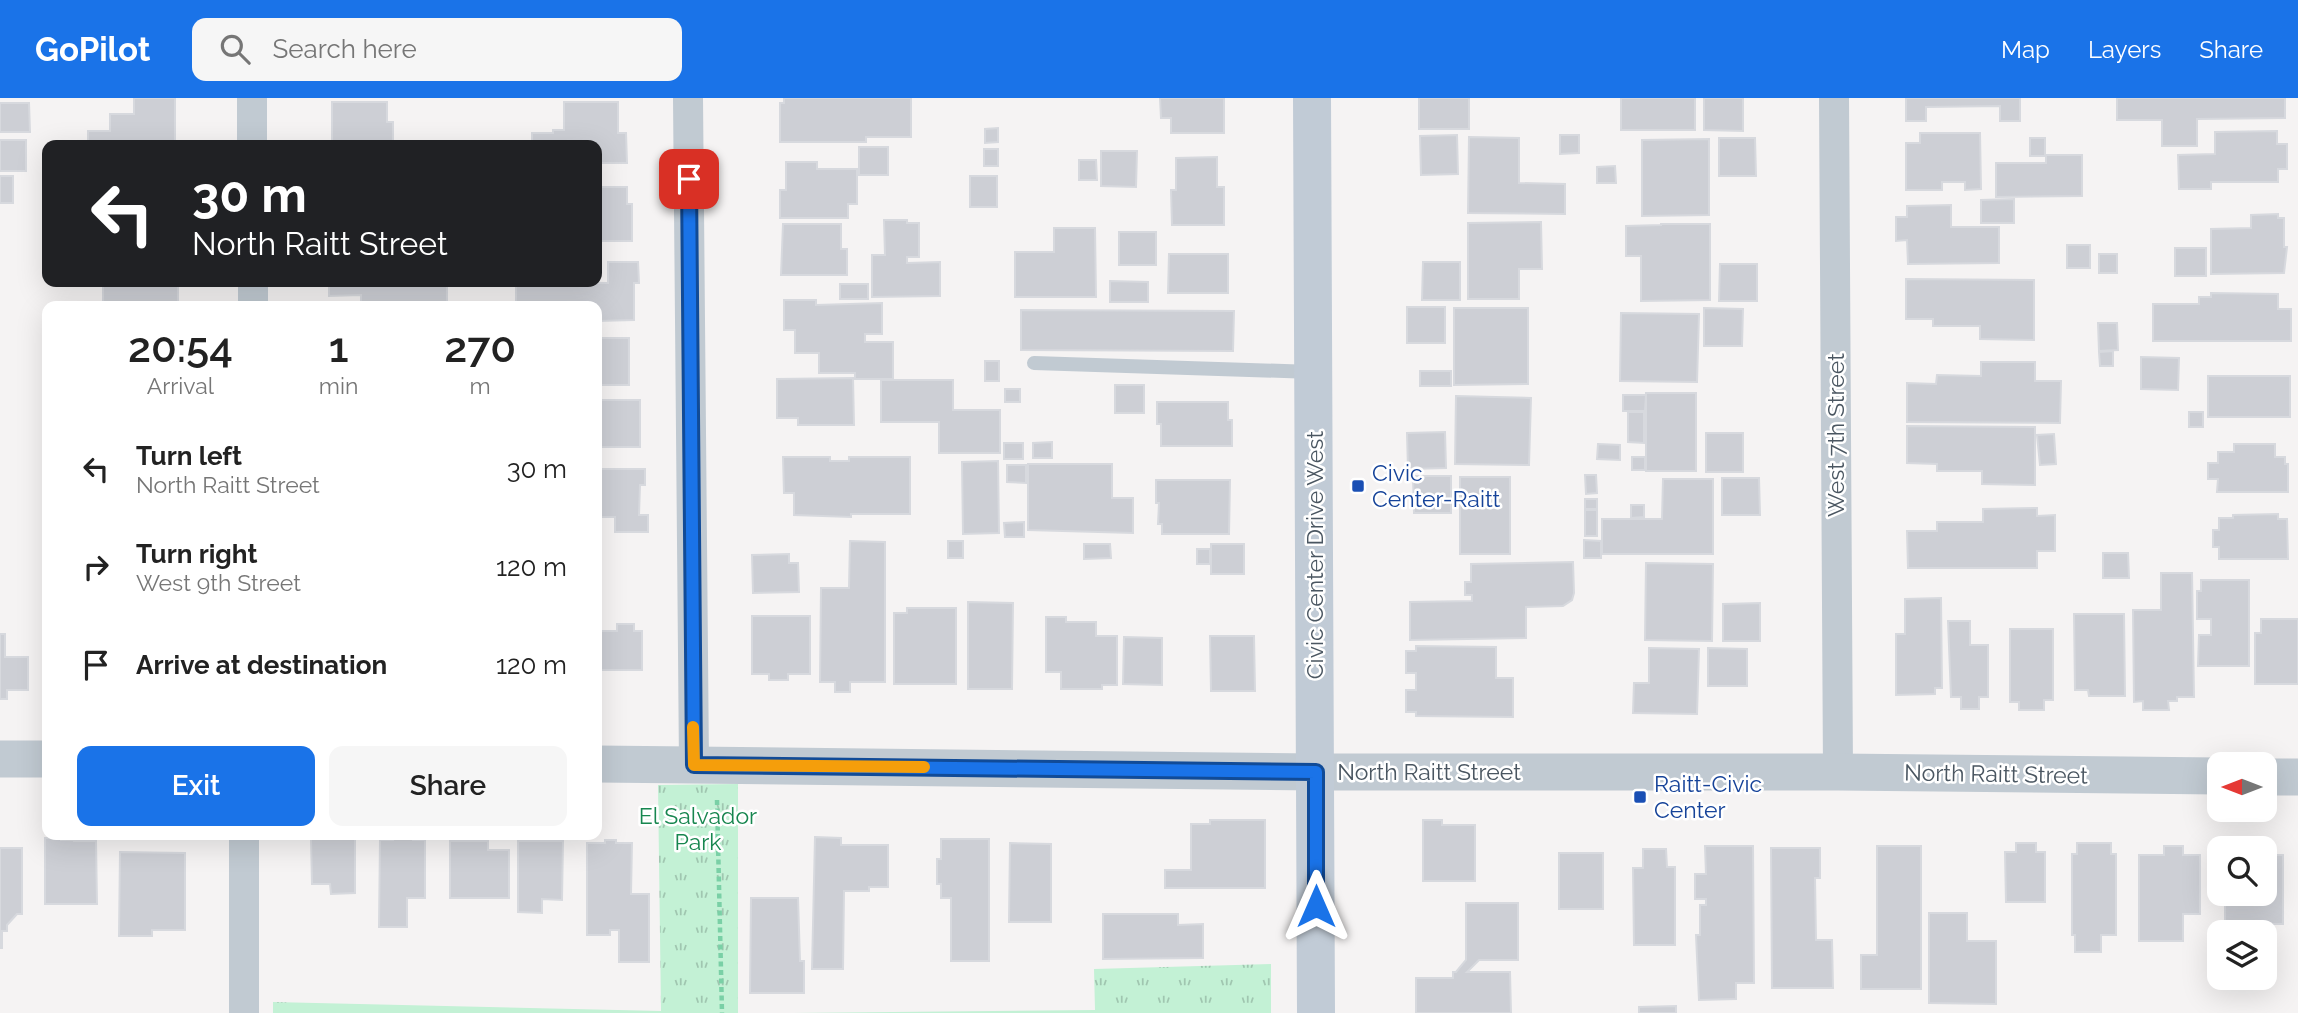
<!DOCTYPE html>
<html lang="en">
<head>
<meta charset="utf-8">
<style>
	:root { --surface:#fff; --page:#f6f6f6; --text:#222; --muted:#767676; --accent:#1a73e8 }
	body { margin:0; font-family:Raleway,sans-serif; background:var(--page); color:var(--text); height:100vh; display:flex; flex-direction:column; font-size:26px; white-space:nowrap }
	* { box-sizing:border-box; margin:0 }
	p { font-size:23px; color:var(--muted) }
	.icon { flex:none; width:38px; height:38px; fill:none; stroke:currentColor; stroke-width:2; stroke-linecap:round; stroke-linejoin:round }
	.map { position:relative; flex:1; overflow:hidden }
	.side { position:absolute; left:42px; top:203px; width:560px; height:539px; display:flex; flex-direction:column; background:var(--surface); border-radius:14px; box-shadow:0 7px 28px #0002 }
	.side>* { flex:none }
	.top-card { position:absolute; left:42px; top:42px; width:560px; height:147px; border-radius:14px; box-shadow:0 7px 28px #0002; background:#202124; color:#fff; overflow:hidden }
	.needle { width:46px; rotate:270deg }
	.buttons { position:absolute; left:2207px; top:654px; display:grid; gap:14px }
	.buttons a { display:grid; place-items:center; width:70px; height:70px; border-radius:14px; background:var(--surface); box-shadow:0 7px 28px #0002; font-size:35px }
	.pin { position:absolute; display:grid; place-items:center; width:60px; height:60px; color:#fff; margin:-30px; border-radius:14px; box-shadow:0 4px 10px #0006 }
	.me { position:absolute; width:77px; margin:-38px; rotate:0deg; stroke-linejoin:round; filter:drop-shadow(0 0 5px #0008) }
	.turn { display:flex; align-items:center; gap:24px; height:147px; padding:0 35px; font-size:32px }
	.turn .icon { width:91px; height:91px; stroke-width:2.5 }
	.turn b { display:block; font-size:49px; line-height:60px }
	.eta { display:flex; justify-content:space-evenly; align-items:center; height:119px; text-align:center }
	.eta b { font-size:42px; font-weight:600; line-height:49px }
	.button { display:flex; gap:14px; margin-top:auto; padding:14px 35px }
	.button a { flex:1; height:80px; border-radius:14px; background:var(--accent); color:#fff; font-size:28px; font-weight:600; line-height:80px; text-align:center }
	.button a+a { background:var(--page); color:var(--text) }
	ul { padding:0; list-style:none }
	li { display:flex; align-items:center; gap:21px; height:98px; padding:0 35px }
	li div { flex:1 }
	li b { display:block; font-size:26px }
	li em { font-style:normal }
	header { display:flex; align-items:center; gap:42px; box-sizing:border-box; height:98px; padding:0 35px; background:var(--accent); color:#fff }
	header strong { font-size:33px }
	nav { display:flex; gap:38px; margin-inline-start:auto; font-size:24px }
	.search { width:490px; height:63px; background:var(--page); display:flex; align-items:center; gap:18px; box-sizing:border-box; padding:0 24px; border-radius:14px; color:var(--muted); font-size:26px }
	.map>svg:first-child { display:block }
</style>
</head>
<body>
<header>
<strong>GoPilot</strong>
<div class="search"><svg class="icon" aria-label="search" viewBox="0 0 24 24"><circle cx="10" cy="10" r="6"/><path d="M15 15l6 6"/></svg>Search here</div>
<nav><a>Map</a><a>Layers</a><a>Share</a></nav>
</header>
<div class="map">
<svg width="2298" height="915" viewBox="0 0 2298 915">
	<defs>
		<pattern id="grass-tufts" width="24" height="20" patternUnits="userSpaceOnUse" patternTransform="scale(1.75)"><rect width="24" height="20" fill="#c3f1d5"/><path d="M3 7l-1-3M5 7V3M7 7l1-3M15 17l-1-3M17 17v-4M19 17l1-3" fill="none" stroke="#a0c6b0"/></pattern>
	</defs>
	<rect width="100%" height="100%" fill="#f5f3f3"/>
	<g fill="url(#grass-tufts)">
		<path d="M738,686V915H273V904L661,913L658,687Z"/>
		<path d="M1271,866V915H792L1095,912L1094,871Z"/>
	</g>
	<g fill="#cdcfd5" stroke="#d7d9de" stroke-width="2">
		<path d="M134,0H175V47H88V33H110V16H134Z"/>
		<path d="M784,0H911V39H866V44H780V5H784Z"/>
		<path d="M1160,0H1224V35H1171V20H1161Z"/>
		<rect x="1419" y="0" width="50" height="31"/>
		<rect x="1621" y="0" width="74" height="32"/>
		<path d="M1704,0H1743V33L1704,32Z"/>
		<path d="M1906,0H2020V23H2000V8L1926,9V23H1906Z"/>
		<path d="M2117,0H2285V20L2197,21V48H2162V22H2117Z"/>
		<path d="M332,4H387V24H393V47H332Z"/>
		<path d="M564,4H618V35H626L627,65H597V47H532V35H553V32H564Z"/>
		<path d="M0,5H29L30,34H0Z"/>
		<path d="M998,30V44L985,45V31Z"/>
		<path d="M2277,33V46H2287V71H2278V84H2211V91H2179L2178,57L2215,56V34Z"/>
		<path d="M1920,35H1980L1981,91L1965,92V84H1942V92H1906V45H1920Z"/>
		<path d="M1457,37L1458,76L1421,77L1420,38Z"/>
		<path d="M1560,37H1579V55L1560,56Z"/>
		<path d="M1469,39L1519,40V85L1565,86V116L1468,115Z"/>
		<path d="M1719,40H1755L1756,78H1719Z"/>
		<rect x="2030" y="40" width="15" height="18"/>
		<path d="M1709,41V117L1642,118V42Z"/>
		<rect x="0" y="42" width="26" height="31"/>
		<rect x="859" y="49" width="29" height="28"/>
		<rect x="984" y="51" width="14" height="17"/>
		<path d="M1101,53H1137L1136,89L1101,88Z"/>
		<path d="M2046,57H2082V98L1996,99V65H2046Z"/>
		<path d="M1217,59V89H1224V127H1172L1171,92H1176V60Z"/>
		<path d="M1079,62H1096L1097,82H1079Z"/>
		<path d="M786,64H817V71H857V106H848V120H780V92H786Z"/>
		<path d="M1615,68L1616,85H1597V69Z"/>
		<rect x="0" y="78" width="13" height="27"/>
		<rect x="970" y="78" width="27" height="31"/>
		<path d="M597,89H627V106H632V143H597Z"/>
		<path d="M2014,101V125H1981V102Z"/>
		<path d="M1951,107V129H1999V165L1908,166L1907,142L1896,143V119H1907V108Z"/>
		<path d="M2278,116V120H2284V149H2287L2284,175L2211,176V131L2251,130V117Z"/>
		<path d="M884,122H907V125H919V159H907V165L940,164V198L872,199V157H885Z"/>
		<path d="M1541,124L1542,171H1519V201H1468V125Z"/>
		<path d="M783,126H841V151H847V177H781Z"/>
		<path d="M1661,126H1710V202L1641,203V158H1626V128L1661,127Z"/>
		<path d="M1054,130H1095L1096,199H1015V154H1054Z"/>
		<rect x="1119" y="134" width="37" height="33"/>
		<rect x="2067" y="147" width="23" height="23"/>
		<rect x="2175" y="150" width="31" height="28"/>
		<path d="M1169,156H1228V195H1168Z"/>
		<rect x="2099" y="156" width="18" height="19"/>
		<path d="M608,164H638L639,185H634V222L597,223V208H516V188H510V184L608,185Z"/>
		<path d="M1423,164H1460V202H1422Z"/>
		<path d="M1720,166H1757V203H1719Z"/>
		<path d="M1906,181L2034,182V242L1980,241V228H1933V221H1906Z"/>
		<path d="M1110,183L1148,184V204H1110Z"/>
		<rect x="103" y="184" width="75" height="24"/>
		<path d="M329,184H447V208H361V197L329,198Z"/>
		<rect x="840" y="186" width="28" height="15"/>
		<path d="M2211,195L2278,196V211H2291V243H2153V206H2199V199H2211Z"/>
		<path d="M784,202H816V207L882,205V236H865V244H893V281H855V275H819V255H795V232H784Z"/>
		<rect x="1407" y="209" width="38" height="36"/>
		<path d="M1454,210H1528V286L1454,287Z"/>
		<path d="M1704,210L1743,211L1742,248H1704Z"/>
		<path d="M1021,212L1234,213L1233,253L1021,252Z"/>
		<path d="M1621,215L1699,216L1697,284L1620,283Z"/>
		<path d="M2098,225H2117L2118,252L2099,253Z"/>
		<rect x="597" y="240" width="32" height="47"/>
		<path d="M2113,253V268H2100L2099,254Z"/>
		<path d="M2141,259L2179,260L2178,292L2141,291Z"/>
		<rect x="985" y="263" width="14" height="20"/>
		<path d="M1981,264H2035V283H2061L2060,325L1907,324V285L1936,286L1937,277L1981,278Z"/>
		<rect x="1420" y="273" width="31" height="15"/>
		<rect x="2208" y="278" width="82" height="41"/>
		<path d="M853,280L854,327H798V320H777V281Z"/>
		<path d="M881,282H953V312H1000V355H939V324H881Z"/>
		<rect x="1115" y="287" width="29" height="28"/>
		<rect x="1005" y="291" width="15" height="13"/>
		<rect x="1646" y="295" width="50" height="78"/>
		<path d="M1623,297H1646L1645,313H1623Z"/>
		<path d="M1456,298L1531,300L1529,367L1455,366Z"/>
		<rect x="597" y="302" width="43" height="47"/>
		<path d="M1157,304H1228V322H1232V348H1161V326H1157Z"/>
		<path d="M1628,314H1644V345L1628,344Z"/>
		<rect x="2189" y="314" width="14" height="15"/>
		<path d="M1907,328L2035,329V387L1982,386V373H1937V366L1907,365Z"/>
		<path d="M1445,334L1446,370L1408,371L1407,335Z"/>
		<rect x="1706" y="335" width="37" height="39"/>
		<path d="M2054,336L2056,366L2040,367L2037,337Z"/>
		<path d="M1052,344V360H1033V345Z"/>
		<rect x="1004" y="345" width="19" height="16"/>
		<path d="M1598,346L1620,347V362L1597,361Z"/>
		<path d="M2234,346H2275V359H2285V366H2288V394H2217L2218,381H2208V365H2218V354H2234Z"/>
		<path d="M783,359H830V363H849V359H910V416H851V419L794,417V395H784Z"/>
		<rect x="1632" y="359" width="13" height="13"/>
		<path d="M998,363L999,435L963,436L962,364Z"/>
		<path d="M1028,366H1112V400H1133V435L1028,432Z"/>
		<path d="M1007,367H1026V385L1007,384Z"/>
		<path d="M597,371H645V387H640L639,417H648V434H615V419H597Z"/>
		<path d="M1585,377H1596L1597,395L1586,396Z"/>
		<path d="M1413,378H1451V415H1414Z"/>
		<rect x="1460" y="379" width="50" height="77"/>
		<path d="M1722,380H1759L1760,417H1722Z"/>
		<path d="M1663,381H1713V456H1602V421H1662Z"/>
		<path d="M1156,382H1230L1229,436H1162V426H1158L1159,405H1156Z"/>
		<rect x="1585" y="401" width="12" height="10"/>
		<path d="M1631,407H1644V419L1631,420Z"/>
		<path d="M2037,410V418L2055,417V453H2037V470H1908L1907,433H1937V424H1983V411Z"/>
		<rect x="1585" y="412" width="12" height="26"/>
		<path d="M2278,416V421H2287L2288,461H2219V449H2213V432H2219V420H2233V417Z"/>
		<path d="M1024,424V439H1005L1004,425Z"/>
		<path d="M1584,442L1601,443V460H1584Z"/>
		<path d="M850,443L885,444V584H850V594H835V584H820L821,490H849Z"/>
		<rect x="948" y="443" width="15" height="17"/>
		<path d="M1084,446H1110L1111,460L1084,461Z"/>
		<rect x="1211" y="446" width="33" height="30"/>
		<rect x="1197" y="451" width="13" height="15"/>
		<path d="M2103,455H2128L2129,480H2103Z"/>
		<path d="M789,456V465H798L799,494L753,495L752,457Z"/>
		<path d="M1573,464L1574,495L1572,502L1563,508L1526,509V540L1410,542V504L1472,503V497H1465V484H1471V466Z"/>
		<path d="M1646,465L1713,466L1712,543L1645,542Z"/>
		<path d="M2161,475H2192L2194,599H2177V603H2168L2169,612H2143V603L2134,604L2133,512H2161Z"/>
		<path d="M2201,482H2249V568H2198L2199,537H2211V521H2197V493H2201Z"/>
		<path d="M1941,500L1942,590H1935V596L1896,597V536H1905V501Z"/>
		<path d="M968,504L1013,505L1012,591H968Z"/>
		<path d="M1760,505V543H1723V506Z"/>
		<path d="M907,510H956V586H894V515H907Z"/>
		<path d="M2074,516H2124L2125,598H2089L2088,592H2075Z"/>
		<path d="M752,518H810V576H788V582H769V576H752Z"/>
		<path d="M1046,519H1066V524H1096V538H1117V587H1102V591H1061V574H1046Z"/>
		<path d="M2261,521H2298V586H2255V535H2261Z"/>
		<path d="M1948,523H1970V547H1988V599H1979V611H1961V599H1951Z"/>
		<path d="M617,526H634V533H642V572H597V533H617Z"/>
		<path d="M2010,531H2053V602H2044V612H2019V604H2010Z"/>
		<path d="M0,536H5V559H28V592H7V601H0Z"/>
		<path d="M1210,538H1254L1255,593H1211Z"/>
		<path d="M1124,539L1162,540V587L1123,586Z"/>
		<path d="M1416,548L1496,549V580H1513V619L1416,618V614H1406V592H1416V575H1406V553H1416Z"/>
		<path d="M1649,550L1699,551L1697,616L1633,615L1634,585H1649Z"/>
		<path d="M1708,550L1747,551V588H1708Z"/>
		<path d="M1210,722H1265V790H1165V772H1191V726H1210Z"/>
		<path d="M1423,722H1442V727H1475V783H1423Z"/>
		<path d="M323,737H345V740H355V795L331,796L330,786H312L311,741H323Z"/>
		<path d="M393,737H413V742H425V800H407V829H379L380,742H393Z"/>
		<path d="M815,739L841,740V747H888V789H869V793H844L843,871H812Z"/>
		<path d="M45,740H61V742H74V743H96L97,806H45Z"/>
		<path d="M941,741H989V863H951V800H941V786H937V761H941Z"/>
		<path d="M605,742H616V745H632L631,796H649V864H619V832H610V837H587V745H605Z"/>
		<path d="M450,743H488V752H509V800H450Z"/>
		<path d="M518,743H563L562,802L542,801V815L518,814Z"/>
		<path d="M1010,745L1051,746V824H1009Z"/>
		<path d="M2016,745H2036V754H2045V804H2006L2005,754H2016Z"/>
		<path d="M2077,745H2111V756H2116V837H2101V854H2075V837H2072V756H2077Z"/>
		<path d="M1705,748H1753L1754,885H1736V901L1699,902L1696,837H1700V807H1706V801H1695V776H1706Z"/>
		<path d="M1877,748H1921V891H1861V857H1877Z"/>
		<path d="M2164,748H2183V757H2200V816H2183V843H2139V757H2164Z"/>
		<path d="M2257,749H2273V757H2283V826H2250V835H2225V796H2264V751H2257Z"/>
		<path d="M0,750H22V816H17L7,827V833H2V850H0Z"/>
		<path d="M1771,750H1820V780H1815L1816,842H1832L1833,890H1772Z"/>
		<path d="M1643,751H1666L1667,769H1675V847H1634L1633,770H1643Z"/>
		<path d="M120,754L185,755V832H152V838H119Z"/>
		<rect x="1559" y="755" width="44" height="56"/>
		<path d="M751,800H798L800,863H804V895H750Z"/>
		<path d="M1466,805H1518V862H1479L1467,874H1510L1511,915H1416V880H1453V874H1456L1466,862Z"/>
		<path d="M1929,815H1967V843H1996V906L1929,905Z"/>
		<path d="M1103,816H1178V827L1203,826V860L1103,861Z"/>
		<path d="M1676,908V915H1639V909Z"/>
	</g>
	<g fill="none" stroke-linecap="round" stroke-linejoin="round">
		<path stroke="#7ad0a6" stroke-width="4.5" stroke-dasharray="5 3.5" stroke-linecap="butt" d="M717,702L722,915"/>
		<path stroke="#c1cad2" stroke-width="14" d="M1034,265L1313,274"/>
		<g stroke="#c1cad2" stroke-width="30">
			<path d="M252,0V47"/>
			<path d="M688,0L694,667"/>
			<path d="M1834,0L1838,674"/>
			<path d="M253,184V208"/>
			<path d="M244,915V737"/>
		</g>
		<g stroke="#c1cad2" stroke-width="37">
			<path d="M0,661H47"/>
			<path d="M597,666L1316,674H1838L2219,678"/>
			<path d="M2264,679H2298"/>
		</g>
		<path stroke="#c1cbd6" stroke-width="38" d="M1312,0L1316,915"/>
	</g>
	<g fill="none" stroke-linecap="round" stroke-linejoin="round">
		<defs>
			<path id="route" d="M689,81L694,667L1316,674V808"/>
		</defs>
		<use href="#route" stroke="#114b97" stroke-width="18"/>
		<use href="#route" stroke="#1a73e8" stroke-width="12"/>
		<path stroke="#f59e0b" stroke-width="12" d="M693,629L694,667L924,669"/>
	</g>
	<g fill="#1a4fb4" stroke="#fff" stroke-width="2.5">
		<rect x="1351" y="381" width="14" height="14" rx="3.5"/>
		<rect x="1633" y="692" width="14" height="14" rx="3.5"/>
	</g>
	<g text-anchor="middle" stroke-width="5" stroke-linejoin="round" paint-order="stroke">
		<g font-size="23" fill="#4a5661" stroke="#fff">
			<text transform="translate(1836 337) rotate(-90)" y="8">West 7th Street</text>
			<text transform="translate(1315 457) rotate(-90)" y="8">Civic Center Drive West</text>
			<text x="1429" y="682">North Raitt Street</text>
			<text transform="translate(1996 676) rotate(1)" y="8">North Raitt Street</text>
		</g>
		<g font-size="23" fill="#164399" stroke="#fff" text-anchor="start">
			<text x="1372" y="383">Civic<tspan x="1372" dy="26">Center-Raitt</tspan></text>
			<text x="1654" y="694">Raitt-Civic<tspan x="1654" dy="26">Center</tspan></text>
		</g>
		<g font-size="23" fill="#17864f" stroke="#fff">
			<text x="698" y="726">El Salvador<tspan x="698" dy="26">Park</tspan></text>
		</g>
	</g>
</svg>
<div class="buttons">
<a><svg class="needle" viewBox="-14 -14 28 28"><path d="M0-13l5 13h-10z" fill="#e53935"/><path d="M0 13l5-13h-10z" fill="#767676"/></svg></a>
<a><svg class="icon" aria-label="search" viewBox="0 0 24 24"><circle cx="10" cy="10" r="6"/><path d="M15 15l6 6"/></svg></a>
<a><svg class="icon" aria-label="layers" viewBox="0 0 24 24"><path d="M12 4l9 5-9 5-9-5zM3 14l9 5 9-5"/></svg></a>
</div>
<div class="pin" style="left:689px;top:81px;background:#d93025"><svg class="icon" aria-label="arrive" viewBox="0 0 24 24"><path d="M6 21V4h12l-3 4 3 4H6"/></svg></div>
<svg class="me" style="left:1316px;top:808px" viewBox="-20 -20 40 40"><path d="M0-17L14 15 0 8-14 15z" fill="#1a73e8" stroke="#fff" stroke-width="4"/></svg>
<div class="top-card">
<div class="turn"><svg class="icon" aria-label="left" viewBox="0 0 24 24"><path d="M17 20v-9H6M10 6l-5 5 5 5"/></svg><div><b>30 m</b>North Raitt Street</div></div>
</div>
<section class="side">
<div class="eta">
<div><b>20:54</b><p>Arrival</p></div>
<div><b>1</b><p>min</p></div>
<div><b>270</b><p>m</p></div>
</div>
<ul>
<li><svg class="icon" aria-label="left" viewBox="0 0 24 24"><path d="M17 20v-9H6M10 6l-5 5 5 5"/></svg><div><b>Turn left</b><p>North Raitt Street</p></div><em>30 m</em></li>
<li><svg class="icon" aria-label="right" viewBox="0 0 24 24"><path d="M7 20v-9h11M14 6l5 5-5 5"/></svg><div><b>Turn right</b><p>West 9th Street</p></div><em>120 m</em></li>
<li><svg class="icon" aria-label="arrive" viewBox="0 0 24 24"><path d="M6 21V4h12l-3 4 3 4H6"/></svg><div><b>Arrive at destination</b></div><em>120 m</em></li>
</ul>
<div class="button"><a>Exit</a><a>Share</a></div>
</section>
</div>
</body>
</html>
